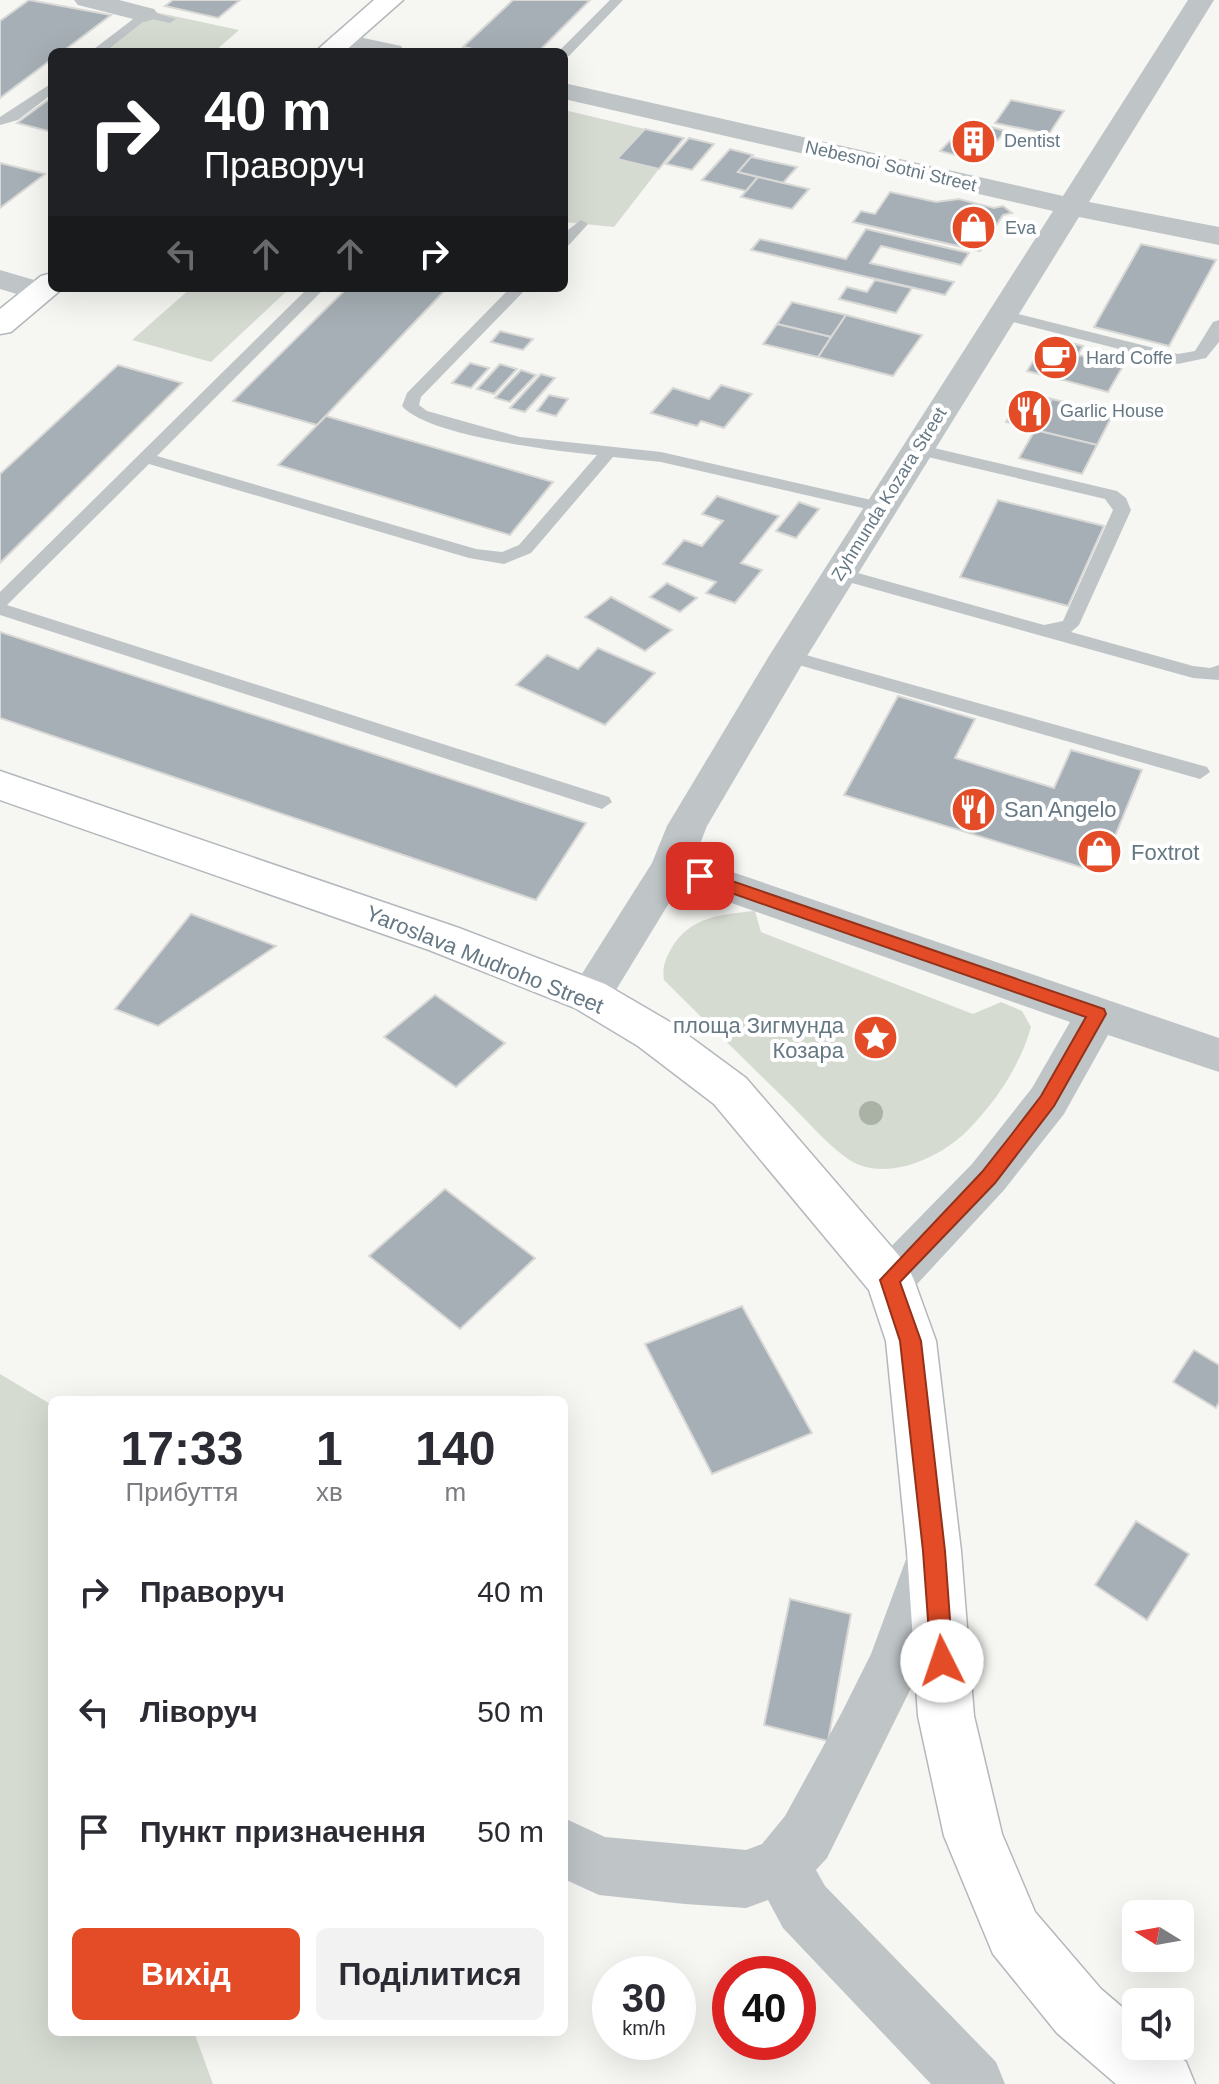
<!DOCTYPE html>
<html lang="uk">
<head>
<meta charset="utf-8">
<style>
	:root { --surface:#fff; --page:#f2f2f3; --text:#2b2b33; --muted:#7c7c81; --accent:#e34c27 }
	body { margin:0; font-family:Arial,sans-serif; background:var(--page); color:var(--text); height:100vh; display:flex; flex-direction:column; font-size:30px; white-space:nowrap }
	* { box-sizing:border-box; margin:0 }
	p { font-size:26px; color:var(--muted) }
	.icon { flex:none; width:44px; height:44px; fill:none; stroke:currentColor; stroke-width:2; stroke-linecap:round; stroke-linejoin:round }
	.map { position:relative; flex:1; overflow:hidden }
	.details { position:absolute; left:48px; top:1396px; width:520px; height:640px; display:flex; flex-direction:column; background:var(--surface); border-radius:12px; box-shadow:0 8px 32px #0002 }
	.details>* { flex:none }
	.guide { position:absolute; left:48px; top:48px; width:520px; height:244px; border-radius:12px; box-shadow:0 8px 32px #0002; background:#202124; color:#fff; overflow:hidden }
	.needle { width:52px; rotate:281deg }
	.buttons { position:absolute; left:1122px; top:1900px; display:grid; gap:16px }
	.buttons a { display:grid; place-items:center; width:72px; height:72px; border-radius:12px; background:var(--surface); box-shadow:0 8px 32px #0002; font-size:40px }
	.speed { position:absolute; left:592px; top:1956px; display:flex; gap:16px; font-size:40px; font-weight:700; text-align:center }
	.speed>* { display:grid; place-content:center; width:104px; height:104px; border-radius:50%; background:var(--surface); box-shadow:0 8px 32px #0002; line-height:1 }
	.speed small { font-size:20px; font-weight:400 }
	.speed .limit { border:12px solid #d22; background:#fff; color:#111 }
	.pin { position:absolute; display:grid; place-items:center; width:68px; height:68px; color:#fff; margin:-34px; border-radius:16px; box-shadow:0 4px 12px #0006 }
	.me { position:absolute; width:88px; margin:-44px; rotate:356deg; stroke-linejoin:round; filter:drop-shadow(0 0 6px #0008) }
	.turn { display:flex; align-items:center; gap:28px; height:168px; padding:0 24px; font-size:36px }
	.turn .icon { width:104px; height:104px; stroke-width:2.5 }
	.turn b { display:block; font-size:56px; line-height:68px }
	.lanes { display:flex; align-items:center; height:76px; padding:0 24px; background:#0003; justify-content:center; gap:40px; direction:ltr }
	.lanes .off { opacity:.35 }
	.eta { display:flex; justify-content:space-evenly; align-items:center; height:136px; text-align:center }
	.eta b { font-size:48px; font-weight:700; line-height:56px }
	.button { display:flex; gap:16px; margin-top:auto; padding:16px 24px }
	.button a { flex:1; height:92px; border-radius:12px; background:var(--accent); color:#fff; font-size:32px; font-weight:700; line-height:92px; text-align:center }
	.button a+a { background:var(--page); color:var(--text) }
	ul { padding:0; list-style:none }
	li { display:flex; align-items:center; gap:24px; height:120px; padding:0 24px }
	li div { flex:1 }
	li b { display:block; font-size:30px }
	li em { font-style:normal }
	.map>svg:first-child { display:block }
</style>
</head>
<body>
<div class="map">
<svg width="1219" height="2084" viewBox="0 0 1219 2084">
	<rect width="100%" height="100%" fill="#f6f6f3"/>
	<g fill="#d6dbd2">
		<path d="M155,12L239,30L214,52H105Z"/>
		<path d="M564,110L645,129L617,159L659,169L614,227L564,222Z"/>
		<path d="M191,288H290L211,362L132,340Z"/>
		<path d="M755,911L761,932L973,1014L1001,1002L1022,1011L1031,1027C1020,1066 996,1101 968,1130C944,1155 893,1180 857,1164C837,1155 810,1124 794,1108C750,1065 707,1023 664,980C662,968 665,960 671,949C689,917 721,914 755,911Z"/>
		<path d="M0,1374L52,1405V2032H194L213,2084H0Z"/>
	</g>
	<g fill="#a6afb5" stroke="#d8d8d6" stroke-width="2">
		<path d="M29,0L111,15L62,52H52V59L0,98V21Z"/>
		<path d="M173,0H240L218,18L165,6Z"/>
		<path d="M513,0H590L538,52H489L463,47Z"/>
		<path d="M52,97V132L17,123Z"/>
		<path d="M1011,100L1064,111L1049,134L995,123Z"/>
		<path d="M969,121L1006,131L978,161L940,151Z"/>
		<path d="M645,129L684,138L659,169L617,159Z"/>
		<path d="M689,138L714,144L692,170L666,164Z"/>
		<path d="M730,149L753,155L738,172L758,177L746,191L702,180Z"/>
		<path d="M751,157L797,167L783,183L738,172Z"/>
		<path d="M0,163L45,174L0,208Z"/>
		<path d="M758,177L783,183L809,189L792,209L741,197Z"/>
		<path d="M890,192L936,202L959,199L994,208L1003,206L1012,213L1003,215L980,251L853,222L861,211L875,214Z"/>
		<path d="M866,229L969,253L961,265L881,246L870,263L954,282L945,295L751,250L760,239L846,259Z"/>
		<path d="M1141,244L1216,260L1169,346L1094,327Z"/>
		<path d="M875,280L912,288L896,313L839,299L847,287L867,292Z"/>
		<path d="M347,288H447L317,425L233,401Z"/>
		<path d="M792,302L846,315L831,337L777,324Z"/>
		<path d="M846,315L922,335L893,376L818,357Z"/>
		<path d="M777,324L831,337L818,357L763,344Z"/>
		<path d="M500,331L533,339L523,350L491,342Z"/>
		<path d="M1048,337L1083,346L1063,380L1027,371Z"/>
		<path d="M1079,355L1123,366L1108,392L1063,380Z"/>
		<path d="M470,363L489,368L471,388L452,383Z"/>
		<path d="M500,364L517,369L494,394L477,389Z"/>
		<path d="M118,365L182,383L0,563V474Z"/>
		<path d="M521,370L536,375L510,402L495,398Z"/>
		<path d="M541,374L555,378L525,412L510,408Z"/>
		<path d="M721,385L752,394L724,428L701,421L697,426L651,413L673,388L709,399Z"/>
		<path d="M1023,392L1052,399L1035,430L1006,422Z"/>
		<path d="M549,395L568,399L556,416L537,411Z"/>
		<path d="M1052,399L1113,414L1097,445L1035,430Z"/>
		<path d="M326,416L553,482L510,535L278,465Z"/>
		<path d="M1035,430L1097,445L1082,474L1019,458Z"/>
		<path d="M717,496L779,516L741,563L762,570L735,603L706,593L716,582L663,564L684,540L702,546L723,521L702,514Z"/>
		<path d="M998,500L1104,526L1068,606L960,577Z"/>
		<path d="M799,502L819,509L796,538L776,531Z"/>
		<path d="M667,583L697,598L680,612L650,597Z"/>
		<path d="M611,597L672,630L645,651L585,617Z"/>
		<path d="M0,632L586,823L536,900L0,718Z"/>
		<path d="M598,648L655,673L605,725L516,685L547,655L578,669Z"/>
		<path d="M898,696L975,719L955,758L1054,788L1071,750L1142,770L1100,873L844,795Z"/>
		<path d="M191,914L276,946L158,1026L115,1009Z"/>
		<path d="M435,995L505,1043L456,1087L384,1037Z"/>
		<path d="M445,1189L535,1258L460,1329L369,1256Z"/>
		<path d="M742,1306L812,1433L712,1474L645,1344Z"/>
		<path d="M1194,1350L1219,1365V1402L1216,1408L1173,1382Z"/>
		<path d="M1136,1521L1189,1554L1147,1620L1095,1585Z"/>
		<path d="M790,1599L851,1614L828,1741L764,1725Z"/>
	</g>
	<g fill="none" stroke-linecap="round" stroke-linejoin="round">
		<defs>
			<g id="secondary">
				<path d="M374,0H403L344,52H315Z"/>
				<path d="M52,273V288H63L11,332L0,334V309L41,276Z"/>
				<path d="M0,771L459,928L605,984L670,1022L746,1078L907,1265L914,1280L936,1341L961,1551L974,1716L1002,1834L1035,1912L1101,1989L1136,2019V2046H1167L1186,2062L1195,2084H1116L1057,2033L993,1954L944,1836L918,1716L907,1551L886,1341L869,1290L714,1104L638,1046L575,1008L429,950L0,800Z"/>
			</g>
		</defs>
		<use href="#secondary" stroke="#b2b8bc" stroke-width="3"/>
		<g fill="#bfc4c7" fill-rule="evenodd">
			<path d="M610,0H623L569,56L564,57V52H558Z"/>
			<path d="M145,10L176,19L170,23L148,18L105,52H90Z"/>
			<path d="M52,83V94L18,120L0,125V117Z"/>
			<path d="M581,220L588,224L569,245L564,246V233Z"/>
			<path d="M308,288H325L157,456L476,549L502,552L519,545L597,455C555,451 428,436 402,406L407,393L510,288H527L421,397L419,405L427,411L520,437L661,452L880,502L889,507L880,512L661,462L613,457L531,553L504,564L469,558L149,464L7,605L609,797L612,802L602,809L0,615V592Z"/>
			<path d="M1002,310L1178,354L1195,351L1213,322L1219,320V342L1206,358L1178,364L997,318L994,315Z"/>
			<path d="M917,444L1117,491L1126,498L1131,510L1079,625L1071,632L1193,666L1210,668L1219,665V680L1193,678L834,578L831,574L834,570L840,568L1044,625L1063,621L1113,510L1105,499L911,453L909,449Z"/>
			<path d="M788,650L1207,767L1210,772L1200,779L781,660L779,656Z"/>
		</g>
		<g fill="#bfc4c7" fill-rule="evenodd">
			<path d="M74,0H119L154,9L158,14L154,19L145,22L78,5Z"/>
			<path d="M1188,0H1214L1089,202L1219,227V245L1079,217L807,656L707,826L694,859L1219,1038V1072L1108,1035L1064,1114L1004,1190L907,1295L890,1301L873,1295L866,1280L873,1265L972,1164L1032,1088L1070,1022L680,885L605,1008L590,1012L575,1008L568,996L652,863L667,826L769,656L1053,211L564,99V83L1063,196Z"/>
			<path d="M340,33L401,46L405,52H355L331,47L327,41L331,35Z"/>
			<path d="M0,270L51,285L55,292L51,299L40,301L0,289Z"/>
			<path d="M931,1536L950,1543L958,1561L914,1682L827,1858L816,1870L825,1886L996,2062L1005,2084H931L783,1928L768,1900L746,1908L685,1904L599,1895L564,1879V1818L605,1837L746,1850L762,1844L785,1816L841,1714L871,1654L912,1543Z"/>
		</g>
		<use href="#secondary" fill="#fff" fill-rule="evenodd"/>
	</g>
	<circle fill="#a9b2a4" cx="871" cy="1113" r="12"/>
	<path fill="#e34c27" stroke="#943119" stroke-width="2" d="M700,870L1104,1009L1106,1014L1054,1106L995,1183L900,1282L921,1341L945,1551L953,1661L950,1669L942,1672L934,1669L931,1661L923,1551L900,1341L880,1280L982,1172L1012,1134L1041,1096L1086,1017L694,880L691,876Z"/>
	<defs>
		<symbol id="building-disc" viewBox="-11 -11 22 22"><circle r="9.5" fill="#e34c27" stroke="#fff"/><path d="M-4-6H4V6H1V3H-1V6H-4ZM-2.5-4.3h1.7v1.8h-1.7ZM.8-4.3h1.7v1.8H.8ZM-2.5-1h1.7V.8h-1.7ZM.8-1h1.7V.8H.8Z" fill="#fff"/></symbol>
		<symbol id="shop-disc" viewBox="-11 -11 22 22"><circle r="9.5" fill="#e34c27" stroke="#fff"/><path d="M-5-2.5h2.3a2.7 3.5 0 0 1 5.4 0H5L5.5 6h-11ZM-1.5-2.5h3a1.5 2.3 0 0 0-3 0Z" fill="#fff"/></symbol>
		<symbol id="cafe-disc" viewBox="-11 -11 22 22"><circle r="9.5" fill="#e34c27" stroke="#fff"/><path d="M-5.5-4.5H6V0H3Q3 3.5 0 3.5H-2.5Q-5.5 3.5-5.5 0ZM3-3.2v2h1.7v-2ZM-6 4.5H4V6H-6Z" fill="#fff"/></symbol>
		<symbol id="restaurant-disc" viewBox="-11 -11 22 22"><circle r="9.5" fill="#e34c27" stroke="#fff"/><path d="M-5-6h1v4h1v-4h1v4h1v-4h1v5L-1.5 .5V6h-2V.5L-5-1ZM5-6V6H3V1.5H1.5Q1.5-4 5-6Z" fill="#fff"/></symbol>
		<symbol id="sight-disc" viewBox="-11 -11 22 22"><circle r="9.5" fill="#e34c27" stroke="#fff"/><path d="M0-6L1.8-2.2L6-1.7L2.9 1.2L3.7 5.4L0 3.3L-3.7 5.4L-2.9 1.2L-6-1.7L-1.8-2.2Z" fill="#fff"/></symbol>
	</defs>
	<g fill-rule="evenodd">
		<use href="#building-disc" x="948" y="116" width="51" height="51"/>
		<use href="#shop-disc" x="948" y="202" width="51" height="51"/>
		<use href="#cafe-disc" x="1030" y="332" width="51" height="51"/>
		<use href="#restaurant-disc" x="1004" y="386" width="51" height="51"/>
		<use href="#restaurant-disc" x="948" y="784" width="51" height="51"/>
		<use href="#shop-disc" x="1074" y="826" width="51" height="51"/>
		<use href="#sight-disc" x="850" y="1012" width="51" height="51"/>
	</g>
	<g text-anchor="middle" stroke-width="8" stroke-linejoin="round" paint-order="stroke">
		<g font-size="18" fill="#657884" stroke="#fff" text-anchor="start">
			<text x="1004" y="147">Dentist</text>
			<text x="1005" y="234">Eva</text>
			<text x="1086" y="364">Hard Coffe</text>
			<text x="1060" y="417">Garlic House</text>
		</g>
		<g font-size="18" fill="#657884" stroke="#fff">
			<text transform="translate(891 166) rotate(13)" y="6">Nebesnoi Sotni Street</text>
			<text transform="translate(889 494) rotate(-58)" y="6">Zyhmunda Kozara Street</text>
		</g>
		<g font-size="22" fill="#657884" stroke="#fff" text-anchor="start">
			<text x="1004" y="817">San Angelo</text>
			<text x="1131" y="860">Foxtrot</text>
			<text x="844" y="1033" text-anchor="end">площа Зигмунда<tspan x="844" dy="25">Козара</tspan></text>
		</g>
		<g font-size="22" fill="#657884" stroke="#fff">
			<text transform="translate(485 959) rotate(22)" y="8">Yaroslava Mudroho Street</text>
		</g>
	</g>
</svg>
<div class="buttons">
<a><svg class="needle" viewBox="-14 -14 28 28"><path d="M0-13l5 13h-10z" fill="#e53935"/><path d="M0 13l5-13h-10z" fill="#7c7c81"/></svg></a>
<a><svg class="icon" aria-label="sound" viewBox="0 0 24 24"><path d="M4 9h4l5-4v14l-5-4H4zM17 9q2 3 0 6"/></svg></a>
</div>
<div class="speed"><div>30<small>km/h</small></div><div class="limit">40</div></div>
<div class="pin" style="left:700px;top:876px;background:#d93025"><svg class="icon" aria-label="arrive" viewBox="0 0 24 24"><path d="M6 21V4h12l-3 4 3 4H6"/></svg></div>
<svg class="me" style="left:942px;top:1661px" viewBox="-20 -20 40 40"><circle r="19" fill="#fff"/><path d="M0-13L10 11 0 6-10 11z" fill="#e34c27"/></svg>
<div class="guide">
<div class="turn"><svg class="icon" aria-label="right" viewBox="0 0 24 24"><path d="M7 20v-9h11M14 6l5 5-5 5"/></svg><div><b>40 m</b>Праворуч</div></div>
<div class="lanes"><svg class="icon off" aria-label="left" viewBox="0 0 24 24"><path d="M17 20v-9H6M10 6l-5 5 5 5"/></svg><svg class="icon off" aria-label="ahead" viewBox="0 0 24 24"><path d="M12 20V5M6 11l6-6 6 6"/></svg><svg class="icon off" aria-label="ahead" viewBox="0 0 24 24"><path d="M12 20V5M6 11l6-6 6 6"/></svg><svg class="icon" aria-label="right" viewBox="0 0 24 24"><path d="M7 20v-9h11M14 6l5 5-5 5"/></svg></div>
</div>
<section class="details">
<div class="eta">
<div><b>17:33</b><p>Прибуття</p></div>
<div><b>1</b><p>хв</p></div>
<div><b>140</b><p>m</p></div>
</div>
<ul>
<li><svg class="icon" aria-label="right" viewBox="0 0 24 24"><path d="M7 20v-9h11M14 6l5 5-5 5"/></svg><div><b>Праворуч</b></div><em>40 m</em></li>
<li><svg class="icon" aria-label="left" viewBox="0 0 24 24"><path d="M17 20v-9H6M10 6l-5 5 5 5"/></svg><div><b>Ліворуч</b></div><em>50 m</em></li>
<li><svg class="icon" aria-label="arrive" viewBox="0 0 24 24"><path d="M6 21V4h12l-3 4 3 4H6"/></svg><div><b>Пункт призначення</b></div><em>50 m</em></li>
</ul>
<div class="button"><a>Вихід</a><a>Поділитися</a></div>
</section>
</div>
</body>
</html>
